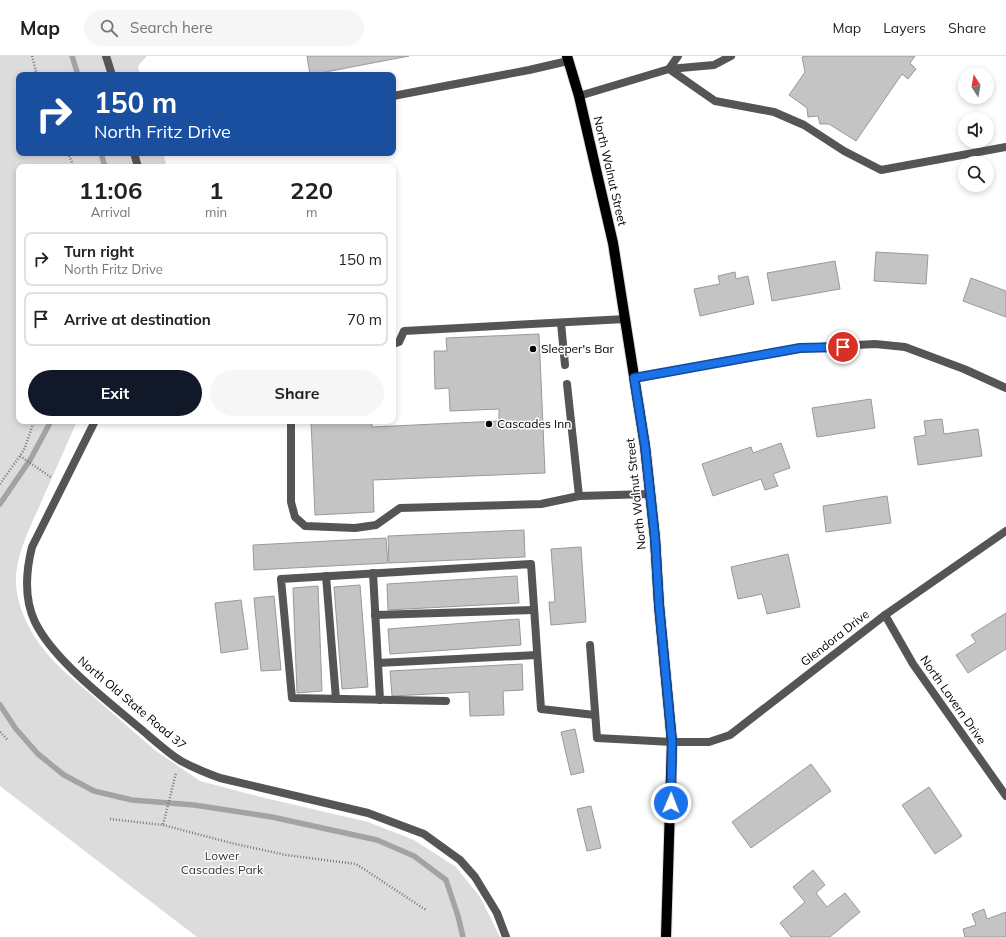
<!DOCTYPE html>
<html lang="en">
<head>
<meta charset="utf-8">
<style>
	:root { --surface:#fff; --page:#f6f6f6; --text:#222; --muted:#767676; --line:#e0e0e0; --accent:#111827 }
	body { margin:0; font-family:Mulish,sans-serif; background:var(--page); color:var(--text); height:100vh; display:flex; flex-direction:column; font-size:15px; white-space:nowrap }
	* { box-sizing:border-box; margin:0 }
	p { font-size:13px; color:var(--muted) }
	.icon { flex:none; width:22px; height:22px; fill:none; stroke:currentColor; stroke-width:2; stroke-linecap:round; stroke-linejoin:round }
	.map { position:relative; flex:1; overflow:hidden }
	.panel { position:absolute; left:16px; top:108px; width:380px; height:260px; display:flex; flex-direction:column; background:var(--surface); border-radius:8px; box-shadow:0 2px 6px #0003 }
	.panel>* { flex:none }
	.banner { position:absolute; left:16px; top:16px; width:380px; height:84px; border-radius:8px; box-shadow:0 2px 6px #0003; background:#1a4fa0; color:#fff; overflow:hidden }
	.needle { width:26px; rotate:349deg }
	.tools { position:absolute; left:958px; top:12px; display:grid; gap:8px }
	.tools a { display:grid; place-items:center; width:36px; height:36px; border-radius:50%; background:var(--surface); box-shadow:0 2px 6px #0003; font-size:20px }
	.pin { position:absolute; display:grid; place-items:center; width:34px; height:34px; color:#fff; margin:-17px; border:2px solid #fff; border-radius:50%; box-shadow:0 1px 4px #0007 }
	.me { position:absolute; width:44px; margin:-22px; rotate:1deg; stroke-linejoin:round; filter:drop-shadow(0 0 3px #0008) }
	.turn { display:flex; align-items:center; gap:14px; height:84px; padding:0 12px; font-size:18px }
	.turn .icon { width:52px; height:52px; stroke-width:2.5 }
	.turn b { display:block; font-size:28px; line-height:34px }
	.eta { display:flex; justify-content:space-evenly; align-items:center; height:68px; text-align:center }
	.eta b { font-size:24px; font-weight:700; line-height:28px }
	.action { display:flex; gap:8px; margin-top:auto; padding:8px 12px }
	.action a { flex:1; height:46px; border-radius:24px; background:var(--accent); color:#fff; font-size:16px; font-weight:700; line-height:46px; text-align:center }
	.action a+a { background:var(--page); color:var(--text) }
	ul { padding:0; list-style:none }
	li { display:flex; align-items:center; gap:12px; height:54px; margin:0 8px 6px; padding:0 4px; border:2px solid var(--line); border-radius:8px }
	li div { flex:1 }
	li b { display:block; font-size:15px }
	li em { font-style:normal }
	header { display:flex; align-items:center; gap:24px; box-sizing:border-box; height:56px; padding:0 20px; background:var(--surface); border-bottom:1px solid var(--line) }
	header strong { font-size:19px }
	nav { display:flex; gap:22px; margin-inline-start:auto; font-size:14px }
	.search { width:280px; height:36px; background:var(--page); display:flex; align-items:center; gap:10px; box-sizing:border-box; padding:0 14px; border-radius:22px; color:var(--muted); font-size:15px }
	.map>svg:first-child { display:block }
</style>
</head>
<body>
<header>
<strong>Map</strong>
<div class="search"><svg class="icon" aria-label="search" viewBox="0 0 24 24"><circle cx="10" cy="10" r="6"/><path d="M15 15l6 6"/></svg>Search here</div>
<nav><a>Map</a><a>Layers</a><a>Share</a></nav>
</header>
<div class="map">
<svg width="1006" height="881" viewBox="0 0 1006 881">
	<rect width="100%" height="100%" fill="#fff"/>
	<path fill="#dcdcdc" d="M0,0H147L138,10L140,19H19V97H163L167,111H19V365H77C65,393 52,421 40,449C31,469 21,489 17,511C10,551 38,592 66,617L156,695L200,725L265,742L368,766L414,784L456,811L480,841L500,881H197L0,730Z"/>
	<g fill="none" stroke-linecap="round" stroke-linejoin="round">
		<g stroke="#a3a3a3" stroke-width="5.5">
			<path d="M72,0L78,19"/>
			<path d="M101,97L105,111"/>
			<path d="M0,448L30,404L51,365"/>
			<path d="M0,649L16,673L38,698L64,719L94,735L132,744L194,749L272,761L377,784L414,800L446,824L458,860L463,881"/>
		</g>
	</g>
	<g fill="#c4c4c4" stroke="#999">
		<path d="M307,0H409L310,19Z"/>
		<path d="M807,0H915L910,7L916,13L908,23L902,18L856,85L829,68H820L818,60L808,61L807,52L789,39L805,16L802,1Z"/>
		<path d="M876,196L928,199L926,228L874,225Z"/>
		<path d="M835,205L840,233L772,245L767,217Z"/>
		<path d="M735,216L736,223L748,220L754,248L700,260L694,233L720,228L718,220Z"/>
		<path d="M971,222L1006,235V261L963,245Z"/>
		<path d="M539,278L545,417L373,424L374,456L315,459L311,365H372V371L499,365V353L450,355L449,332L435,333L434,295H447L446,282Z"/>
		<path d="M871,343L875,372L817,381L812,352Z"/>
		<path d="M942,363L944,378L978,373L982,400L918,409L914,381L926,379L924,365Z"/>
		<path d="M781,387L790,412L773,418L778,430L765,434L761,423L713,440L702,408L751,391L753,397Z"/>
		<path d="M887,440L891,467L826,476L823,450Z"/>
		<path d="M524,474L525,501L389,507L388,480Z"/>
		<path d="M386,482L388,507L254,514L253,489Z"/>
		<path d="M581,491L586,566L551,569L549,546H555L551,493Z"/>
		<path d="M788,498L800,551L767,558L762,538L738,543L731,511Z"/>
		<path d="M517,520L519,547L388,554L387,528Z"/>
		<path d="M360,529L368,631L342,633L334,531Z"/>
		<path d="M318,530L322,635L297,637L293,532Z"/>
		<path d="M274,540L281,614L261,615L254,542Z"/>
		<path d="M241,544L248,593L221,597L215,547Z"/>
		<path d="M1006,557V593L968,617L956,599L976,586L971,579Z"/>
		<path d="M519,563L521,589L390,598L388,573Z"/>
		<path d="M522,608L523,634L503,635L504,659L470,660L469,636L392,640L390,615Z"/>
		<path d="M575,673L584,716L571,719L561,676Z"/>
		<path d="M811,708L831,735L751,792L732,766Z"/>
		<path d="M929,731L962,780L935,798L902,749Z"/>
		<path d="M591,750L601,792L587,795L577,753Z"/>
		<path d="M813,814L825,829L816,837L827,851L845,837L860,856L830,881H791L780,867L805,846L793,831Z"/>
		<path d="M984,853L987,863L1006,856V881H965L963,873L976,869L972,858Z"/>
	</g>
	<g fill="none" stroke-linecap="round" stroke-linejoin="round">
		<defs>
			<path id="primary" d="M567,0L579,40L613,187L645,390L655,482L659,549L672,686L666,881"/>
		</defs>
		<use href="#primary" stroke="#dbdbdb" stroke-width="12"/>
		<g stroke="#777" stroke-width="2.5" stroke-dasharray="1 2" stroke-linecap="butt">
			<path d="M32,0L37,19"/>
			<path d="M68,97L74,111"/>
			<path d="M20,400L52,422"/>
			<path d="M0,428L24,394L34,365"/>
			<path d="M0,676L8,684"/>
			<path d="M110,763L163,769L176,717"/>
			<path d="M163,769L231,787L286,799L356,808L426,854"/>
		</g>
		<g stroke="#555" stroke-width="8">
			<path d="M678,0L669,13L715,45L774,56L804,69L844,95L881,114L1006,91"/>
			<path d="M393,40L529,14L568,5"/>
			<path d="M579,40L669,13L714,9L731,0"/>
			<path d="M561,267L565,309"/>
			<path d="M393,288L399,286L404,275L625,263"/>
			<path d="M567,328L579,440"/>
			<path d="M291,365V446L295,461L305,470L355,472L376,469L400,452L541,448L579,440L650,438"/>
			<path d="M373,517L380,644"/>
			<path d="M326,520L336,643"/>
			<path d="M375,559L534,554"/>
			<path d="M590,589L597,682L672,686"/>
			<path d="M378,607L537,599"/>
			<path d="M446,645L292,642L281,523L531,508L541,653L595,659"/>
		</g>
		<g stroke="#555" stroke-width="8">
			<path d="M106,0L112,19"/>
			<path d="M134,97L138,111"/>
			<path d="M635,322L801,292L875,288L905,291L964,313L1006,332"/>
			<path d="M95,365L32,491C26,515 24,543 35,566C53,603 104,642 136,669C151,681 165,695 181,705C194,712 206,717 220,722L368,757L424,778L460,804L475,821L497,857L506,881"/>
			<path d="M885,559L913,608L1006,740"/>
			<path d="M672,686H709L730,679L885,559L1006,475"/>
		</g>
		<use href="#primary" stroke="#000" stroke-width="10"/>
	</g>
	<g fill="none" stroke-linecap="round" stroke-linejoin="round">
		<defs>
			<path id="route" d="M671,747L672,686L659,549L655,482L645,390L634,322L800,292L843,291"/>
		</defs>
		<use href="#route" stroke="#114b97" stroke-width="10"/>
		<use href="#route" stroke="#1a73e8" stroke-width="7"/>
	</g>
	<g fill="#000" stroke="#fff" stroke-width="1.5">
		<circle cx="533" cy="293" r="4"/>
		<circle cx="489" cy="368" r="4"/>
	</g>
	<g text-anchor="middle" stroke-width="3" stroke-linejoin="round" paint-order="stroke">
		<g font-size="12" fill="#000" stroke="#fff">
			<text transform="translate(610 115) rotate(77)" y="4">North Walnut Street</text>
			<text transform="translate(636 438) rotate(-96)" y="4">North Walnut Street</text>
			<text transform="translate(835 582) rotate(-38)" y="4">Glendora Drive</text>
			<text transform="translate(953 644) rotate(55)" y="4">North Lavern Drive</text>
			<text transform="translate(132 647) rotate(40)" y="4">North Old State Road 37</text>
		</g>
		<g font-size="12" fill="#000" stroke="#fff" text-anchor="start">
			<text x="541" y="297">Sleeper's Bar</text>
			<text x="497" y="372">Cascades Inn</text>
		</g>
		<g font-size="12" fill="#333" stroke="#fff">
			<text x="222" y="804">Lower<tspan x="222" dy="14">Cascades Park</tspan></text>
		</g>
	</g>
</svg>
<div class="tools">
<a><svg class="needle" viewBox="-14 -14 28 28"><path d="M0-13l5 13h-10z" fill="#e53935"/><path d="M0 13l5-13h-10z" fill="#767676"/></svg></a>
<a><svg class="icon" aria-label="sound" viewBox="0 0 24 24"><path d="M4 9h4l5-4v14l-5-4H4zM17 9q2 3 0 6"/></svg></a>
<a><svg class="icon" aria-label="search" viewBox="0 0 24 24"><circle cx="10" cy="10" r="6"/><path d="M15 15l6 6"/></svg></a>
</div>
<div class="pin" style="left:843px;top:291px;background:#d93025"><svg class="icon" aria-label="arrive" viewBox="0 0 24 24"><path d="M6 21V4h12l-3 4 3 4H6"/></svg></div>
<svg class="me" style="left:671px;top:747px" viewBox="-20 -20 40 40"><circle r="17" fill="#1a73e8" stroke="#fff" stroke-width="3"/><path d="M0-11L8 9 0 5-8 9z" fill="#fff"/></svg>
<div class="banner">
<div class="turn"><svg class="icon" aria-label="right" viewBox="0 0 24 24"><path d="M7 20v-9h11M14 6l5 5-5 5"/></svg><div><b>150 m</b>North Fritz Drive</div></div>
</div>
<section class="panel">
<div class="eta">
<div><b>11:06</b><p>Arrival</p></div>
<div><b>1</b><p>min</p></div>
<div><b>220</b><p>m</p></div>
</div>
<ul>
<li><svg class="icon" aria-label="right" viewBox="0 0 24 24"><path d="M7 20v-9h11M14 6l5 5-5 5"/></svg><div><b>Turn right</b><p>North Fritz Drive</p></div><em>150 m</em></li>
<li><svg class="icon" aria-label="arrive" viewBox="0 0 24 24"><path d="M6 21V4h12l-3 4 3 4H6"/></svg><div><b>Arrive at destination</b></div><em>70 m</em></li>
</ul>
<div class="action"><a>Exit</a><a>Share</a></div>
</section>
</div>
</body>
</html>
